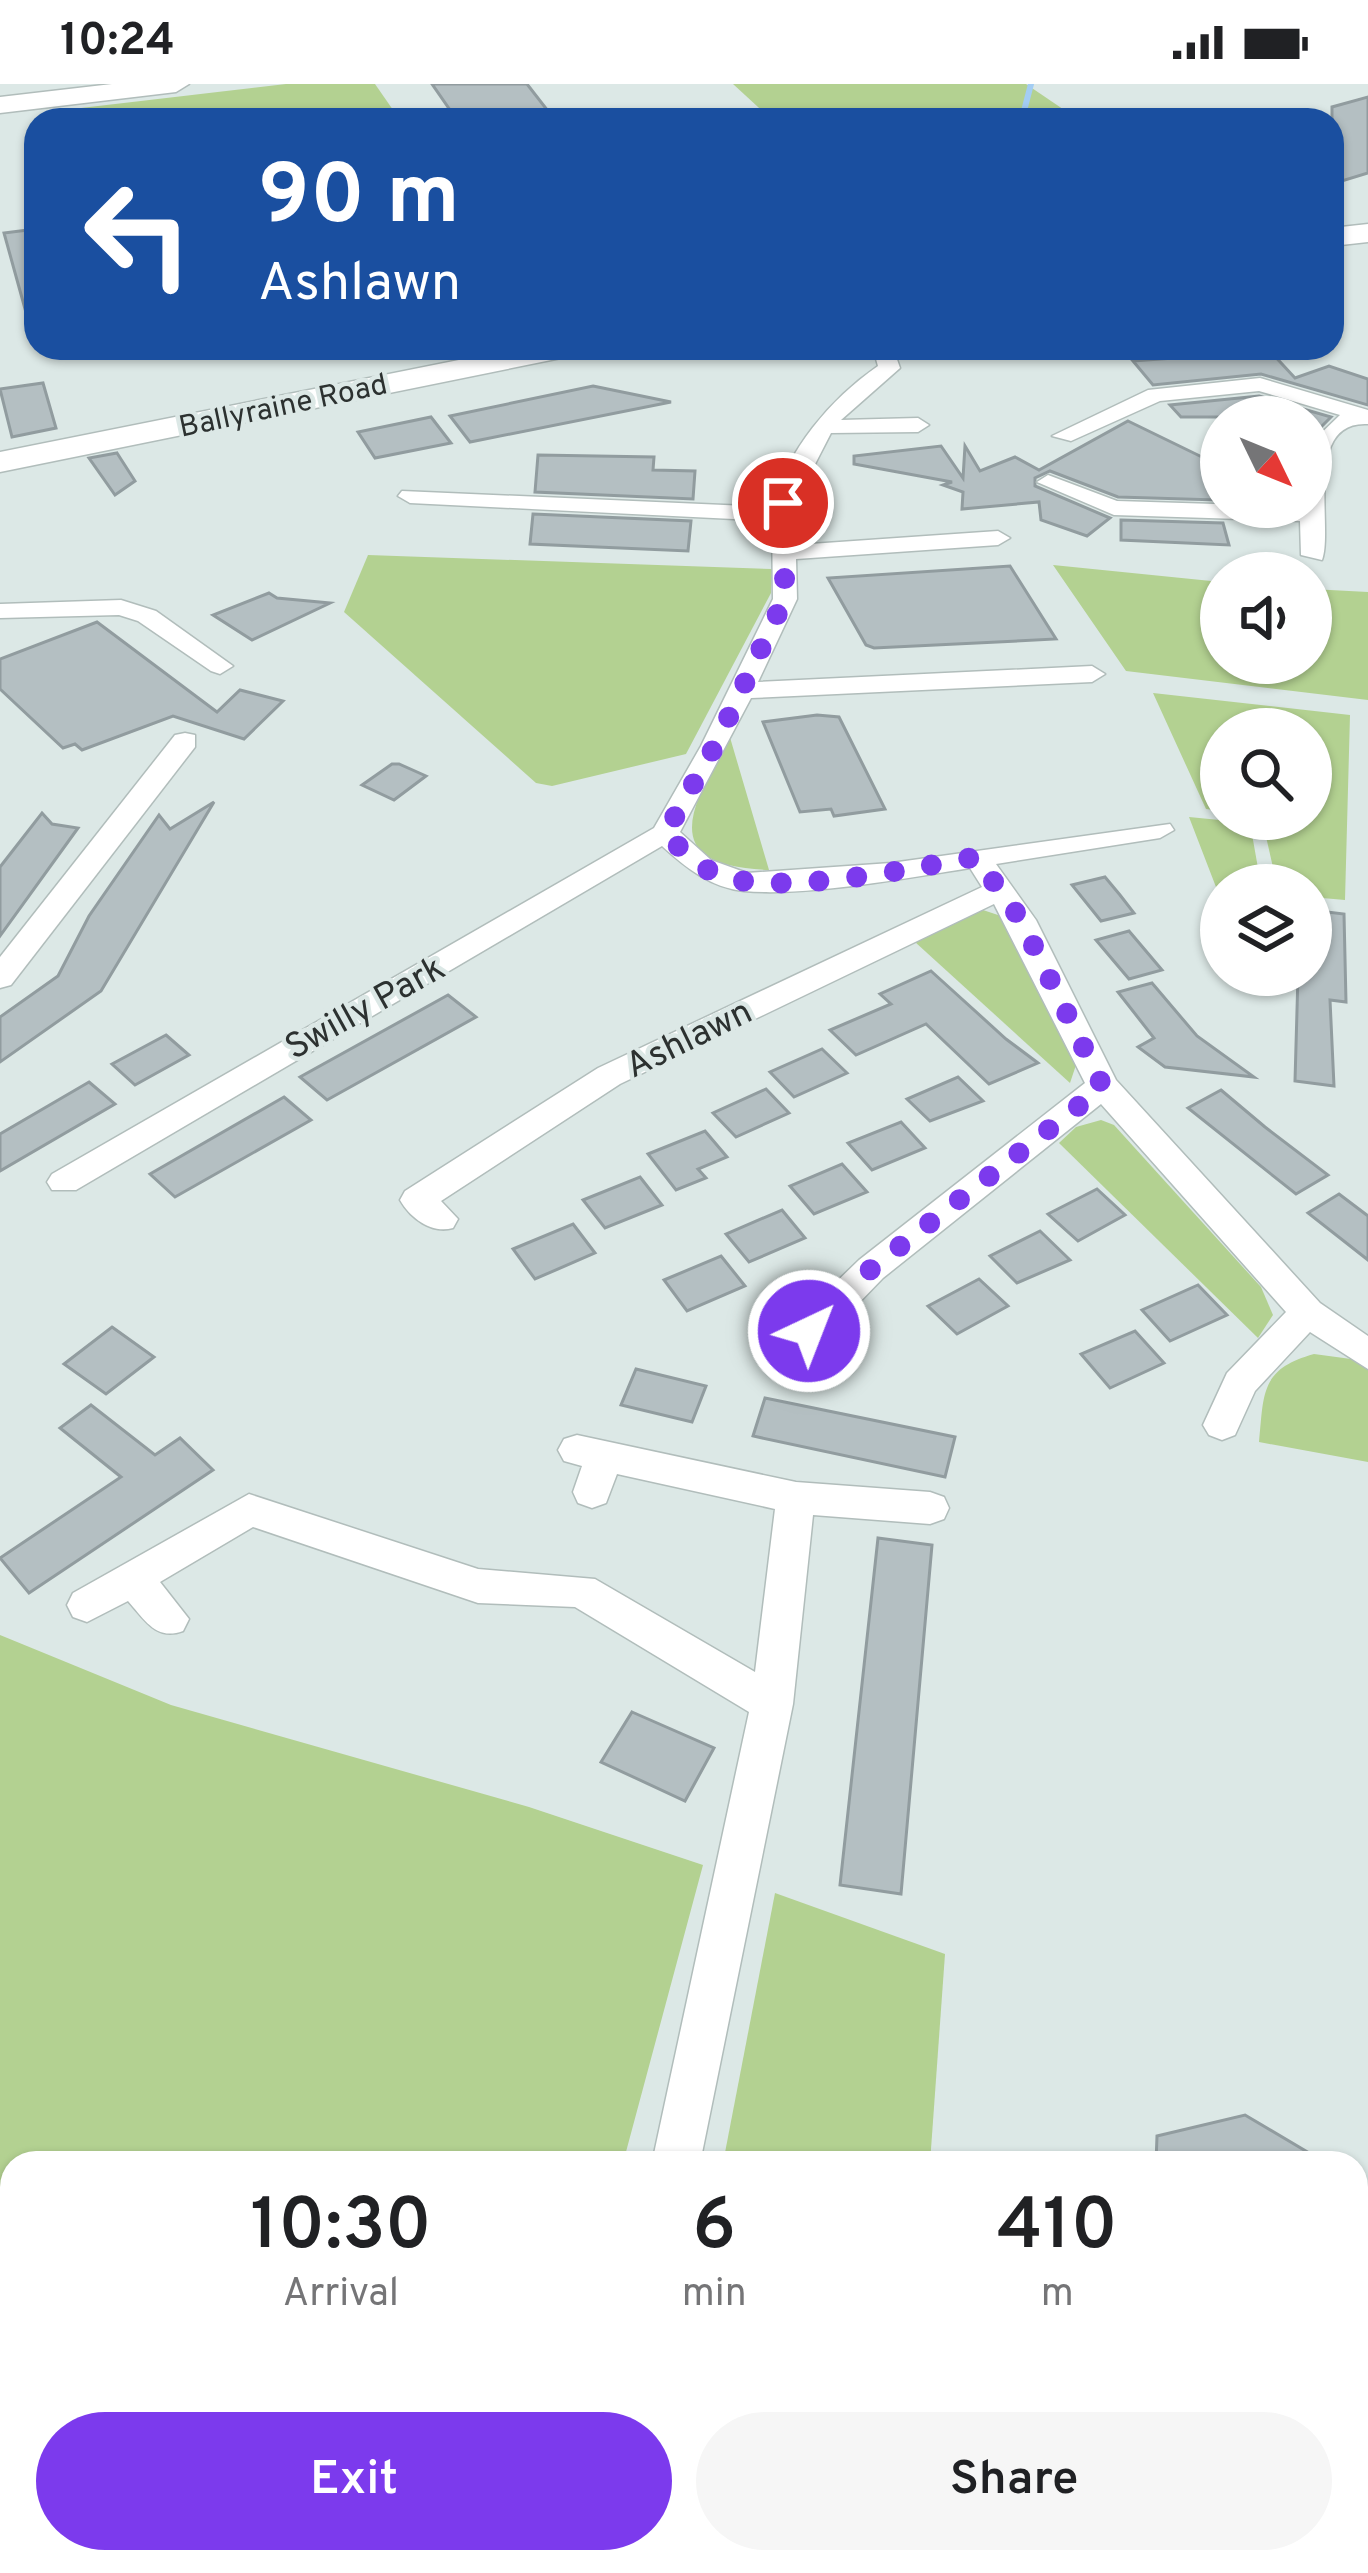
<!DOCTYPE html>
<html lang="en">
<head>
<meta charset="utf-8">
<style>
	:root { --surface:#fff; --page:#f6f6f6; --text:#202124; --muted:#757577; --accent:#7c3aed }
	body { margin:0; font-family:Overpass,sans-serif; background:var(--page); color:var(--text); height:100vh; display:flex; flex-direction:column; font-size:45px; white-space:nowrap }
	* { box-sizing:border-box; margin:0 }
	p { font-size:39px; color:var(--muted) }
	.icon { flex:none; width:66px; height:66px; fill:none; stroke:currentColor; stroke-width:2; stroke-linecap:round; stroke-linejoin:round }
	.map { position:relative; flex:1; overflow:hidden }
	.side { position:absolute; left:0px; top:2067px; width:1368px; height:423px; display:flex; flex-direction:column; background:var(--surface); border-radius:36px 36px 0 0; box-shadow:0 3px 9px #0004 }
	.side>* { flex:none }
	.hud { position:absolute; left:24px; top:24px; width:1320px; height:252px; border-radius:36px; box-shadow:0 3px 9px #0004; background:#1a4fa0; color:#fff; overflow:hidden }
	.needle { width:78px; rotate:133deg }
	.tools { position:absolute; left:1200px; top:312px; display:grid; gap:24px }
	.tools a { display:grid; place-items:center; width:132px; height:132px; border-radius:50%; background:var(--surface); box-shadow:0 3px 9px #0004; font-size:60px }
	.pin { position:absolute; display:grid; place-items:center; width:102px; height:102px; color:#fff; margin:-51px; border:6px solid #fff; border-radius:50%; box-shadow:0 3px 12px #0007 }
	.me { position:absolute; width:132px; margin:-66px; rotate:43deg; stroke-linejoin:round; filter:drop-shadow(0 0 9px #0008) }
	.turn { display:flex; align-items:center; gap:42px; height:252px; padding:0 36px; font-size:54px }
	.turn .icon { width:156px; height:156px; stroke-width:2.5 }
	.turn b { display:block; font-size:84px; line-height:102px }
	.eta { display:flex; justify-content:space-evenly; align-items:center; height:204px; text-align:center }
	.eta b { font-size:72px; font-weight:600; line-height:84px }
	.button { display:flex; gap:24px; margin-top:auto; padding:24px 36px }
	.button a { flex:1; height:138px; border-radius:72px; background:var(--accent); color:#fff; font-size:48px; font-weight:600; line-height:138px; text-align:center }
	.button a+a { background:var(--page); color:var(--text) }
	.status { display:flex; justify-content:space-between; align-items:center; height:84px; padding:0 60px; background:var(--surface); direction:ltr }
	.status svg { height:33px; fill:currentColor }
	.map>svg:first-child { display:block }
</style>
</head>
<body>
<div class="status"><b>10:24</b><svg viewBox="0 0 49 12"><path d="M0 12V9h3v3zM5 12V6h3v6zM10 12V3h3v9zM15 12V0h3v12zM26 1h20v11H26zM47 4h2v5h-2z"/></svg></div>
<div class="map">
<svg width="1368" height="2489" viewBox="0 0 1368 2489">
	<rect width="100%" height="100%" fill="#dce8e6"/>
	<g fill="#b3d191">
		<path d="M286,0H375L400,36H86L81,24Z"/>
		<path d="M733,0H1026L1079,36H772Z"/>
		<path d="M368,471L772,485L771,509L686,670L552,702L536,699L344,528Z"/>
		<path d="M1053,481L1221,498V579H1311V505L1368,508V616L1126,587Z"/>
		<path d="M1153,609L1350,631L1345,816L1311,813V801H1277L1262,735H1311V645H1221V727L1206,725Z"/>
		<path d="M729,650L769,786C652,782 694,721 729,650Z"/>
		<path d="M1189,733L1250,739L1261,801H1221V816Z"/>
		<path d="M983,826L1007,834L1076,981L1070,999L915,858Z"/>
		<path d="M1101,1036L1114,1041L1261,1203L1273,1231L1258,1254L1059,1059L1076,1043Z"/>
		<path d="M1314,1270L1351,1275L1368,1283V1378L1259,1358C1264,1309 1260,1285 1314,1270Z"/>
		<path d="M0,1551L171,1621L529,1723L703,1781L623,2079H12V2150L0,2131Z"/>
		<path d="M775,1809L945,1870L930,2079H723Z"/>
		<path d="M12,2239V2478H554L552,2489H0V2249Z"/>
		<path d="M644,2478H879L877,2489H642Z"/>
	</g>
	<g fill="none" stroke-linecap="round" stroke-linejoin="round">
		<path stroke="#a3cdf3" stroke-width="6" d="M1007,36L1024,27L1031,0"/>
	</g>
	<g fill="#b4bfc2" stroke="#919c9f" stroke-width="3">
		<path d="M432,0H527L555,36H457Z"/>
		<path d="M1368,13V89L1332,100V23Z"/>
		<path d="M36,145V231L27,232L4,149Z"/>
		<path d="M1270,267L1295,294L1329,282L1368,295V321L1261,290L1153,301L1133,277Z"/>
		<path d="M43,299L56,344L12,353L0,305Z"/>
		<path d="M593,302L671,318L470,358L450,332Z"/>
		<path d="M1259,312L1331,333L1317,347L1311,344V333H1181L1170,321Z"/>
		<path d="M431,333L451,359L375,374L358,348Z"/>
		<path d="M1128,337L1206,375L1217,416L1118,413L1050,387L1035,394V402L1110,434L1087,452L1041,436L1039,418L962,425L963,408L943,401L952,398L854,380V372L941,362L963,394L965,362L980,387L1015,373L1039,386Z"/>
		<path d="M117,369L135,397L115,411L89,374Z"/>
		<path d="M538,371L654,373L653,386L695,387L693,415L535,408Z"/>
		<path d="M533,430L691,437L688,467L530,460Z"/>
		<path d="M1121,436L1223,439L1229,461L1121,456Z"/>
		<path d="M1010,482L1056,555L874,564L866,561L828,494Z"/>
		<path d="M269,509L277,514L330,519L252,556L213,531Z"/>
		<path d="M97,538L217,628L240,606L283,617L244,655L173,632L82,666L75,660L63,664L0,605V575Z"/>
		<path d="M817,631L839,633L885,725L834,732L831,725L800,728L763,638Z"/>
		<path d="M392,680H399L426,692L394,716L362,701Z"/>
		<path d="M214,718L101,907L0,978V933L58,892L89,832L159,731L170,745Z"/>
		<path d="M42,729L52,740L78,744L0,852V783Z"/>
		<path d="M1105,793L1120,811L1134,829L1101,837L1072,801Z"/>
		<path d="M1311,826L1344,830L1346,918L1330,916L1334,1002L1295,997L1298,891H1311Z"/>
		<path d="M1129,847L1162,886L1129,895L1096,856Z"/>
		<path d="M931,887L1006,955L1038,979L989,1000L926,940L856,971L830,946L891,920L880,910Z"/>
		<path d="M1152,899L1197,952L1254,993L1165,983L1138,963L1154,954L1118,908Z"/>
		<path d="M448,911L476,933L327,1016L300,993Z"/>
		<path d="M166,951L189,971L135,1001L112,980Z"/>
		<path d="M822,965L847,989L794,1013L770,988Z"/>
		<path d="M958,993L983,1017L930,1037L907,1015Z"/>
		<path d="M89,998L115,1020L0,1087V1050Z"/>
		<path d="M766,1005L789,1029L736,1053L713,1029Z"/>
		<path d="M1221,1006L1265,1043L1328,1091L1296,1110L1188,1024Z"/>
		<path d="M284,1013L311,1036L175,1113L150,1090Z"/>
		<path d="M901,1038L925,1064L872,1086L848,1059Z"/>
		<path d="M705,1047L727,1073L698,1085L706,1094L676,1106L648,1070Z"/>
		<path d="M842,1080L867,1108L814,1130L790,1102Z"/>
		<path d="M640,1093L662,1121L605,1144L583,1116Z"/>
		<path d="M1097,1105L1125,1131L1078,1157L1048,1130Z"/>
		<path d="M1339,1110L1368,1132V1176L1308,1129Z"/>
		<path d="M782,1126L805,1154L749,1178L726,1150Z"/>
		<path d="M573,1140L595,1169L535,1195L513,1165Z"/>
		<path d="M1040,1147L1070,1176L1017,1199L990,1172Z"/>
		<path d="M721,1172L745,1202L687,1227L664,1196Z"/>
		<path d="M979,1195L1008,1222L957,1250L928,1222Z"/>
		<path d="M1198,1201L1227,1231L1170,1257L1142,1226Z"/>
		<path d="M112,1243L154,1273L106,1310L64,1280Z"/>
		<path d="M1135,1247L1164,1279L1110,1304L1081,1270Z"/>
		<path d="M636,1285L706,1302L692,1338L621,1321Z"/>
		<path d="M765,1314L955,1353L945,1393L753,1352Z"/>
		<path d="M91,1321L155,1371L180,1354L213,1386L29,1509L0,1474L121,1393L60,1344Z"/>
		<path d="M878,1454L932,1461L901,1810L840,1801Z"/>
		<path d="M632,1628L714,1664L685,1717L601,1678Z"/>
		<path d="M1245,2031L1326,2079H1156L1157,2052Z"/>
	</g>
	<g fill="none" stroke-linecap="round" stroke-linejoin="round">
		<defs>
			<g id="street">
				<path d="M873,264H893L900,284L841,336L918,334L929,341L918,348L831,349L795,419L796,461L998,447L1010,454L998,461L796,475L797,515L758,598L1092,582L1105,590L1092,598L751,614L680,748L711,776L747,789L891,779L1170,740L1174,746L1160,754L996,780L1036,836L1116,996L1320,1219L1368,1252V1285L1310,1248L1255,1307L1235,1351L1222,1356L1209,1351L1203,1341L1227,1289L1286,1228L1101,1020L883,1194L822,1257H796L791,1247L796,1237L859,1176L1085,999L994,820L620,1000L441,1117L458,1135L453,1144C432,1150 411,1135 400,1116L405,1107L598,984L982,803L970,784C907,794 805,813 744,807C711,804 685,783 662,762L76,1106H52L47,1098L52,1090L654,744L701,662L773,515L772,437L410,419L398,412L402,407L771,423C789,365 829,316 878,282Z"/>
				<path d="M1260,294L1368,326V340C1302,336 1334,444 1322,476L1301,471L1300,437L1114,431L1037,398L1048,391L1117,417L1311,423V359L1340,331L1259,307L1160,317L1071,357L1052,352L1148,306Z"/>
				<path d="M121,516L156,527L233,582L220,590L211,587L138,537L119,531L0,534V520Z"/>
				<path d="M185,649L195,651V663L11,901L0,904V873L175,651Z"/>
				<path d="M577,1351L796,1398L930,1408L944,1413L949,1424L944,1435L930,1440L813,1431L793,1620L700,2079H652L749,1628L575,1523L478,1519L253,1443L160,1498L189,1535L183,1547C156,1557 145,1536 128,1517L87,1538L73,1533L67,1521L73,1509L249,1410L478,1485L595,1495L755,1588L775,1425L617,1390L606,1419L592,1424L578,1419L573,1408L582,1382L564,1377L558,1366L564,1355Z"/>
				<path d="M564,2478H620L618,2489H562Z"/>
			</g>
			<g id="secondary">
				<path d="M112,0H189L176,8L0,29V13Z"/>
				<path d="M1368,140V158L1332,162V144Z"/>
				<path d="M519,264H582L566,273L0,388V368Z"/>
			</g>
		</defs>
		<use href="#street" stroke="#b1bdbb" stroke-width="3"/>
		<use href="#secondary" stroke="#b1bdbb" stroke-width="3"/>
		<use href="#street" fill="#fff" fill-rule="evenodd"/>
		<use href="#secondary" fill="#fff" fill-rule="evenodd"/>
	</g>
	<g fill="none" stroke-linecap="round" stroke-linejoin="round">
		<path stroke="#7c3aed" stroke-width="21" stroke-dasharray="0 37.8" d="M783,419L785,514L715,662L665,750C681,764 696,781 716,790C772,814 913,784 976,773L1021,836L1103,1003L871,1185L809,1247"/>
	</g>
	<g text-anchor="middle" stroke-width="9" stroke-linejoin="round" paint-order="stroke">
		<g font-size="30" fill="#2c3130" stroke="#dce8e6">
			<text transform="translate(283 321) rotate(-12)" y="10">Ballyraine Road</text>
		</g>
		<g font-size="36" fill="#2c3130" stroke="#dce8e6">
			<text transform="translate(364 922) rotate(-29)" y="13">Swilly Park</text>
			<text transform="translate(688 953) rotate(-26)" y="13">Ashlawn</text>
		</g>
	</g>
</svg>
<div class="tools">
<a><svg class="needle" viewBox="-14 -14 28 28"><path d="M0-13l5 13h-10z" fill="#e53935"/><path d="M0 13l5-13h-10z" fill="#757577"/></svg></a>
<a><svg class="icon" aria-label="sound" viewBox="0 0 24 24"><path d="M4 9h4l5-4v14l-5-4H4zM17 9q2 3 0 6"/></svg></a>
<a><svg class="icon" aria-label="search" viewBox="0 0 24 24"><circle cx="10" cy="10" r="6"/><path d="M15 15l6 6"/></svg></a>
<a><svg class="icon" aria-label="layers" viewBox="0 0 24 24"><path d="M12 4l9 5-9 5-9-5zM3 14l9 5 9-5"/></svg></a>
</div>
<div class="pin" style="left:783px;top:419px;background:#d93025"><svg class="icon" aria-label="arrive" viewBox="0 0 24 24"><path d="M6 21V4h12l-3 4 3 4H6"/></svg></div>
<svg class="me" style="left:809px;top:1247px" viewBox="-20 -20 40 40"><circle r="17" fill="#7c3aed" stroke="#fff" stroke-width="3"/><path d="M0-11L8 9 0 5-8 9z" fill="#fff"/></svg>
<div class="hud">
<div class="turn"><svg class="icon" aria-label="left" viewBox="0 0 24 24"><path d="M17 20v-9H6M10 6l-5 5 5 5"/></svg><div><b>90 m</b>Ashlawn</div></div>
</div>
<section class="side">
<div class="eta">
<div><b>10:30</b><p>Arrival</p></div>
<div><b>6</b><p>min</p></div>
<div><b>410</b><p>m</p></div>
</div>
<div class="button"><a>Exit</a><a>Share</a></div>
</section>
</div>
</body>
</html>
